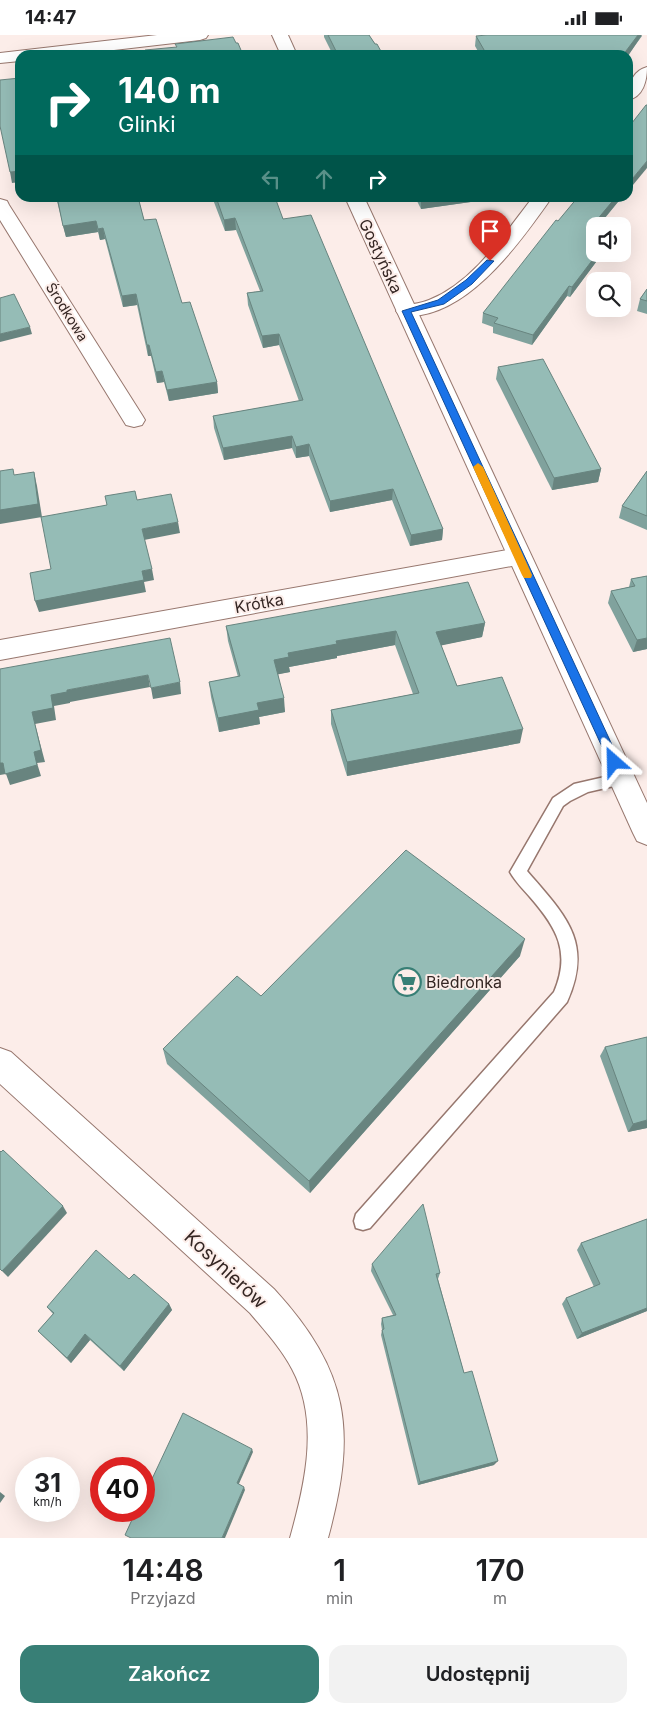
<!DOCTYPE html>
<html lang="pl">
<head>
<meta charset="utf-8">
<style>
	:root { --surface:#fff; --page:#f2f2f2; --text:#202124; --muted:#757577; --accent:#387f76 }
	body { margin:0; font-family:Inter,sans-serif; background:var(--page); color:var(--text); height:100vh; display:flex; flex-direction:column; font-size:19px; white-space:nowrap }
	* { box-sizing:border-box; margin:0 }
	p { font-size:16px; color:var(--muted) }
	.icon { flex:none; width:28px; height:28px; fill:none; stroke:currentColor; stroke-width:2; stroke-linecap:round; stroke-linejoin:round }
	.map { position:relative; height:1503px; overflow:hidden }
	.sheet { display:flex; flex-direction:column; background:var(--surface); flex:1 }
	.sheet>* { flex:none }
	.top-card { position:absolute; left:15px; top:15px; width:618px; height:152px; border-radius:15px; box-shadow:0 5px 20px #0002; background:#00695c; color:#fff; overflow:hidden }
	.fabs { position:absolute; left:586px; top:182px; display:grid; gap:10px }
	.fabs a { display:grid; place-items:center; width:45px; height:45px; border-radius:10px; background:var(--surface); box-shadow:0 5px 20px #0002; font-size:25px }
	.speed { position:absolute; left:15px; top:1422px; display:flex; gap:10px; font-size:25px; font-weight:700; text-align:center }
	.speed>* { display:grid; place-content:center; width:65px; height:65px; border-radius:50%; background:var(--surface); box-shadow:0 5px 20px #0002; line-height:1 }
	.speed small { font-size:12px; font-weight:400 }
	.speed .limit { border:8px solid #d22; background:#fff; color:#111 }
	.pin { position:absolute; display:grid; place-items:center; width:42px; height:42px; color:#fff; margin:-51px -21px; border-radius:50% 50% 50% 0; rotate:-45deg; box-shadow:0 0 5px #0007 }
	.pin .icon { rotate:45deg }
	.me { position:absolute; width:55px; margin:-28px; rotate:335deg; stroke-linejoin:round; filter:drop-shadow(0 0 4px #0008) }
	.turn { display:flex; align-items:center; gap:18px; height:105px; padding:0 20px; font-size:22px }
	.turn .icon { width:65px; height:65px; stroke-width:2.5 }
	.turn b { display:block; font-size:35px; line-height:42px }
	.lanes { display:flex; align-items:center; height:48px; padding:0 20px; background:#0003; justify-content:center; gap:25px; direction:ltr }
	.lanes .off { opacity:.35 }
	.eta { display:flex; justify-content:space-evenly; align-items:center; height:85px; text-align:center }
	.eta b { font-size:30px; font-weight:600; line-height:35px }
	.cta { display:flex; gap:10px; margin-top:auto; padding:10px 20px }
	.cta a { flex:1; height:58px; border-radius:15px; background:var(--accent); color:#fff; font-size:20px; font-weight:600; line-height:58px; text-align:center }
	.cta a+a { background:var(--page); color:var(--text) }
	.status { display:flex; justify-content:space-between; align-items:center; height:35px; padding:0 25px; background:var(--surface); direction:ltr }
	.status svg { height:14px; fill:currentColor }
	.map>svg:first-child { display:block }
</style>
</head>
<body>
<div class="status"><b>14:47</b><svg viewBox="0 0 49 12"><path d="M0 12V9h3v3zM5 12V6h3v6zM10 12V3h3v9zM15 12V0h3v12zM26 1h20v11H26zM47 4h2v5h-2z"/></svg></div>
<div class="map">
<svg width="647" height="1503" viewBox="0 0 647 1503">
	<rect width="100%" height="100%" fill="#fcede9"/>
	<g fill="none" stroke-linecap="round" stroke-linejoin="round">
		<defs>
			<path id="service" d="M622,738L627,740L629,744L627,748L588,757L570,766L563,771L527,836C565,880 594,907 567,967L370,1193L363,1195L356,1193L354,1186L356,1179L554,957C571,917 557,893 530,862C523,854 515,846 510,837L553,763L574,749Z"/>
			<g id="minor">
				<path d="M157,0H208L206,3L200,5L71,20H20V26L0,28V18Z"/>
				<path d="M647,32C647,46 643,62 628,65C628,51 632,36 647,32Z"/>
				<path d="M533,162H552C522,205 475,271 421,280C413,281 407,283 399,280L396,276L399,272C408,269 420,269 429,265C474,247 504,199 533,162Z"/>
				<path d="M0,164L7,166L9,170L142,380L145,385L142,390L134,392L126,390L0,185Z"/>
				<path d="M519,513L528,516L531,522L528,528L0,625V605Z"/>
				<path d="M0,1013L11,1017L274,1254C350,1337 357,1396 328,1503H290C305,1449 320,1386 292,1334C281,1313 265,1296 250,1278L0,1049Z"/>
			</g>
			<g id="tertiary">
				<path d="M272,0H288L297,20H281Z"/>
				<path d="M345,162H364L647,768V810L637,806L633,798Z"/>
			</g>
		</defs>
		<use href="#service" stroke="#97776e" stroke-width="3"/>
		<use href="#minor" stroke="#97776e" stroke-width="2"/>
		<use href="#tertiary" stroke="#97776e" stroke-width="2"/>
		<use href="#service" fill="#fff" fill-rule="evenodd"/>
		<use href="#minor" fill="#fff" fill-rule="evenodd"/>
		<use href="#tertiary" fill="#fff" fill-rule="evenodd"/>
	</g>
	<g fill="#80a29d">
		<path d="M324,0H369L383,20H333L324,2Z"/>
		<path d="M476,1H642L628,20H480L475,11Z"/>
		<path d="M56,162H138L144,185L217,347L218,358L169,366L164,347L157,348L151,321H148L137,270L123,272L105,204L100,205L98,197L66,202Z"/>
		<path d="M212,162H270L283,184L443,494L442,505L410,511L392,465L330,477L309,421L296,423L292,413L224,425L214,393L213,381L299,366L279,310L263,313L248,270L247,258L260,256L236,195L225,196Z"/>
		<path d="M415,162H499V163L421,174Z"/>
		<path d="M622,162L601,188H604L603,191H595V219H602L570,262L567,261L532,310L493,298V292L482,288L483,278L558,186Z"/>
		<path d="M647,254V279L637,276L640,264Z"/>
		<path d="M498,332L601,434L598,447L552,455L496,344Z"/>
		<path d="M647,436V495L619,483L622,471Z"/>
		<path d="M647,541V614L633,617L608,568L611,556L629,552L631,544Z"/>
		<path d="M485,588L482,602L441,610L457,651L520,708L347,741L331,689V675L413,659L395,610L337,621V623L289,632L290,637L278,639L285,677L259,682L260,689L219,697L211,662L209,647L238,642L228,606L226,591Z"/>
		<path d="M520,921L310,1158L167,1029L163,1014L261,961Z"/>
		<path d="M605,1012L647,1093L628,1097L600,1021Z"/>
		<path d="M647,1184V1276L577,1304L562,1269L566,1263L594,1252L577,1215L581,1208Z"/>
		<path d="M372,1229L440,1238L438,1244L464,1338L494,1430L418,1450L381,1300L382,1295L381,1289L382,1283L393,1280L371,1236Z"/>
		<path d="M129,1244L169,1269L172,1275L124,1336L90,1305L71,1328L38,1296L53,1279L47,1272Z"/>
	</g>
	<g fill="#68847f">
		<path d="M638,0H642L628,21L623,20Z"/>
		<path d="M647,126V133L628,156V149Z"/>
		<path d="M20,136V147L12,148L10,137Z"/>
		<path d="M432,162H499V163L421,174V164Z"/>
		<path d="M616,162H622L598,191L596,186Z"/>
		<path d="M235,183L236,195L225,196L224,185Z"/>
		<path d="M96,186L98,197L66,202L63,191Z"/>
		<path d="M103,193L105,204L100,205L98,194Z"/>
		<path d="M597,219H602L570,262L572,252Z"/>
		<path d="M569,251L567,261L532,310L533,300Z"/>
		<path d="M136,259L137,270L123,272L122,261Z"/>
		<path d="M30,292L32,299L0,307V299Z"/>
		<path d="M279,299V310L263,313L262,301Z"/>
		<path d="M147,310H149L151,321H148Z"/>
		<path d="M162,336L164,347L157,348L156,337Z"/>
		<path d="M217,347L218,358L169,366L167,355Z"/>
		<path d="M292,401V413L224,425L223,413Z"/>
		<path d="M309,409V421L296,423V412Z"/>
		<path d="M601,434L598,447L552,455L554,443Z"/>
		<path d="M34,437L37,451L42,482L0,489V475Z"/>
		<path d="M393,454L392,465L330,477V466Z"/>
		<path d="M178,487L180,498L144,505L142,494Z"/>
		<path d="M443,494L442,505L410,511L411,500Z"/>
		<path d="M152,534L154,545L144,547L146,557L39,577L35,566L142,536Z"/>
		<path d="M485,588L482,602L434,612L436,597Z"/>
		<path d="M396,596L395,610L337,621V623L289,632L290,637L275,640L274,625L288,618L336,606Z"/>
		<path d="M647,603V614L633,617L637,605Z"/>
		<path d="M148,640L150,652L70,667V668L54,671L56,685L35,689L45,727L37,728L41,741L10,750L6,739L0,740V728L34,717L32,677L51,660L67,655Z"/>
		<path d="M180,647L181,659L153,664L151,653Z"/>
		<path d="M284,663L285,677L259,682L260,689L219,697L218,683L257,668Z"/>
		<path d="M523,694L520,708L347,741V727Z"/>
		<path d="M525,904L520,921L310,1158L309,1146Z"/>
		<path d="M647,1085V1093L628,1097L633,1089Z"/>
		<path d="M63,1171L67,1178L8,1242L2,1236Z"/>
		<path d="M169,1269L172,1275L124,1336L120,1331Z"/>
		<path d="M647,1273V1276L577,1304L582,1298Z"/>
		<path d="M85,1299L90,1305L71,1328L67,1323Z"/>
		<path d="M252,1414L253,1417L238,1451L237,1448Z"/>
		<path d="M498,1426L494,1430L418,1450L420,1447Z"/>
		<path d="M244,1452L245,1455L225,1503H222Z"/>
		<path d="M0,1457L5,1461L0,1468Z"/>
	</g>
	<g fill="#95bcb6" stroke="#68847f">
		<path d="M328,0H369L375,9H377L383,20H338Z"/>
		<path d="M487,0H638L623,20H487L476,1Z"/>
		<path d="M233,2L236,8H238L243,20H147L145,15L177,12L175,9Z"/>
		<path d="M20,43V136L10,137L0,91V45Z"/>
		<path d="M646,70H647V126L628,149V106L630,103L628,102V93Z"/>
		<path d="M57,162H138L144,185L156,184L182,268L190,267L217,347L167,355L162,336L156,337L149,310H147L136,259L122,261L103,193L98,194L96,186L63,191Z"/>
		<path d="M216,162H270L271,166L276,165L283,184L311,180L443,494L411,500L393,454L330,466L309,409L296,412L292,401L223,413L213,381L303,365L279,299L262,301L247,258L263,256L235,183L224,185Z"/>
		<path d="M421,162H432L421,164Z"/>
		<path d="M578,162H616L596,186L604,188L601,191H595V219H597L572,252L569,251L533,300L494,288L498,283L483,278L556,185L558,186Z"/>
		<path d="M647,254V266L640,264Z"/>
		<path d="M14,259L30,292L0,299V263Z"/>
		<path d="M543,324L601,434L554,443L498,332Z"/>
		<path d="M13,434L14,440L34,437L38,469L0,475V436Z"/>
		<path d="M647,436V481L622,471Z"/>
		<path d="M135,456L137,465L171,459L178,487L142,494L152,534L142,536L144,545L35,566L30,538L51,534L41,482L107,470L105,461Z"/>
		<path d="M647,541V603L637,605L611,556L635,551L631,544Z"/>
		<path d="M468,547L485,588L436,597L457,651L502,642L523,694L347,727L331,675L419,658L396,596L336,606L337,609L288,618L289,622L274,625L284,663L257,668L259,675L218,683L209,647L240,641L226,591Z"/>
		<path d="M170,603L180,647L151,653L148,640L67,655V657L51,660L53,673L32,677L41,715L34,717L37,730L5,739L3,728H0V634Z"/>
		<path d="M406,815L525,904L309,1146L163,1014L237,941L261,961Z"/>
		<path d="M647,1002V1085L633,1089L605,1012Z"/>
		<path d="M3,1115L63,1171L2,1236L0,1234V1116L1,1117Z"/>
		<path d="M423,1169L440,1238L436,1239L464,1338L472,1336L498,1426L420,1447L382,1295L384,1294L382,1283L396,1280L372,1229Z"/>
		<path d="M647,1184V1273L582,1298L566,1263L600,1249L581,1208Z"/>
		<path d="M96,1215L129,1244L134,1239L169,1269L120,1331L85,1299L67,1323L38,1296L54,1278L47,1272Z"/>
		<path d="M183,1378L252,1414L237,1448L244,1452L222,1503H131L125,1500L136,1476H144V1461Z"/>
	</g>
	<path fill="#1a73e8" stroke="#114b97" d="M487,225L494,226L472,249L444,269L411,277L620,727L614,732L609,727L402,276L438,265L466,245Z"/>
	<path fill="#f59e0b" d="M478,428L483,432L532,540L531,543H524L522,540L473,432Z"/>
	<defs>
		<symbol id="supermarket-ring" viewBox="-11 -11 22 22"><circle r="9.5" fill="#fcede9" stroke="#387f76" stroke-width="1.5"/><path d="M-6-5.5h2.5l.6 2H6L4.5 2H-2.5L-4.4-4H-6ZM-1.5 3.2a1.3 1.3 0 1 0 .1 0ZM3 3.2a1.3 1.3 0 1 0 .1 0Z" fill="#387f76"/></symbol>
	</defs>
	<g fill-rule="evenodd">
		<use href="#supermarket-ring" x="391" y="931" width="32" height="32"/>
	</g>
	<g text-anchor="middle" stroke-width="4" stroke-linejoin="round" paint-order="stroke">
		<g font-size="14" fill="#342623" stroke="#fcede9">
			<text transform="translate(67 277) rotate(58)" y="5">Środkowa</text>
		</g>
		<g font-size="16" fill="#342623" stroke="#fcede9">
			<text transform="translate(381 221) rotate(65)" y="6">Gostyńska</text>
			<text transform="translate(259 568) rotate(-10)" y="6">Krótka</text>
		</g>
		<g font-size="16" fill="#342623" stroke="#fcede9" text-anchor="start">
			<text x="426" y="953">Biedronka</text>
		</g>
		<g font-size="19" fill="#342623" stroke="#fcede9">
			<text transform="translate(226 1234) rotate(43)" y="7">Kosynierów</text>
		</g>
	</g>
</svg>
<div class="fabs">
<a><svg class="icon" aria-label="sound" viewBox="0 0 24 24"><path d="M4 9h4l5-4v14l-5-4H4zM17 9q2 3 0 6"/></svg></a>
<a><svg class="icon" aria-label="search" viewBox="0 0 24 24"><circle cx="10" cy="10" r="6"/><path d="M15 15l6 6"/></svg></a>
</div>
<div class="speed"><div>31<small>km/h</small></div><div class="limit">40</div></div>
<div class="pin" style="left:490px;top:226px;background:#d93025"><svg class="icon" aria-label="arrive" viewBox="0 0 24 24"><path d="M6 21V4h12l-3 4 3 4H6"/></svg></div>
<svg class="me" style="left:614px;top:727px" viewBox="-20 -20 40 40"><path d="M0-17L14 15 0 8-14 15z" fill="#1a73e8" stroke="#fff" stroke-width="4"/></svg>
<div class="top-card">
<div class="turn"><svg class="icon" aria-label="right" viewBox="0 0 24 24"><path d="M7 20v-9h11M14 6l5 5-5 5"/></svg><div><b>140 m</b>Glinki</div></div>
<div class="lanes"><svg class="icon off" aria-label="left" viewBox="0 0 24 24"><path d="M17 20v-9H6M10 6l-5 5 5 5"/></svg><svg class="icon off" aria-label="ahead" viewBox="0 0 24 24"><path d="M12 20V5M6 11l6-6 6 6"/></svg><svg class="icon" aria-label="right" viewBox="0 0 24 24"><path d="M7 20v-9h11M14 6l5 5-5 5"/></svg></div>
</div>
</div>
<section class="sheet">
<div class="eta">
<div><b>14:48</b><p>Przyjazd</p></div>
<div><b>1</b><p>min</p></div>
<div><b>170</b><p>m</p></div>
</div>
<div class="cta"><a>Zakończ</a><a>Udostępnij</a></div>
</section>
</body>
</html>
